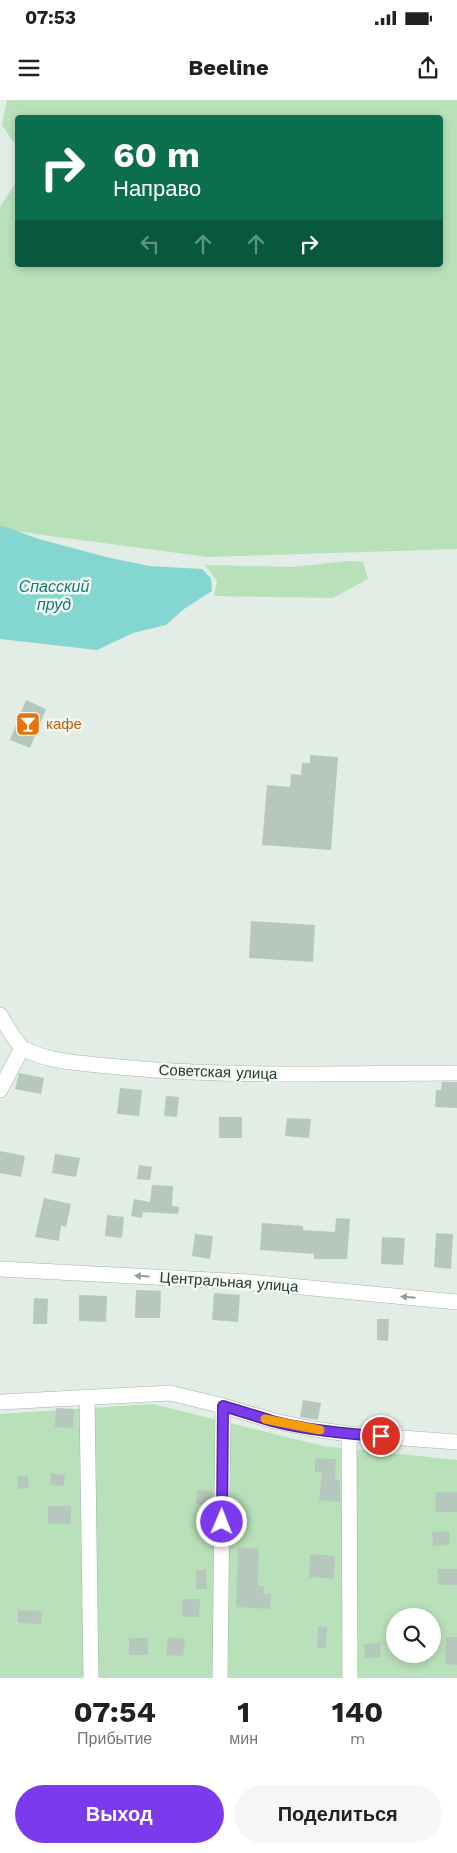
<!DOCTYPE html>
<html lang="ru">
<head>
<meta charset="utf-8">
<style>
	:root { --surface:#fff; --page:#f6f6f6; --text:#202124; --muted:#757577; --accent:#7c3aed }
	body { margin:0; font-family:"Work Sans",sans-serif; background:var(--page); color:var(--text); height:100vh; display:flex; flex-direction:column; font-size:19px; white-space:nowrap }
	* { box-sizing:border-box; margin:0 }
	p { font-size:16px; color:var(--muted) }
	.icon { flex:none; width:28px; height:28px; fill:none; stroke:currentColor; stroke-width:2; stroke-linecap:round; stroke-linejoin:round }
	.map { position:relative; height:1578px; overflow:hidden }
	.drawer { display:flex; flex-direction:column; background:var(--surface); flex:1 }
	.drawer>* { flex:none }
	.banner { position:absolute; left:15px; top:15px; width:428px; height:152px; border-radius:5px; box-shadow:0 2px 8px #0003; background:#0b6e4f; color:#fff; overflow:hidden }
	.fabs { position:absolute; left:386px; top:1508px; display:grid; gap:10px }
	.fabs a { display:grid; place-items:center; width:55px; height:55px; border-radius:50%; background:var(--surface); box-shadow:0 2px 8px #0003; font-size:25px }
	.pin { position:absolute; display:grid; place-items:center; width:42px; height:42px; color:#fff; margin:-21px; border:2px solid #fff; border-radius:50%; box-shadow:0 1px 5px #0007 }
	.me { position:absolute; width:55px; margin:-28px; rotate:1deg; stroke-linejoin:round; filter:drop-shadow(0 0 4px #0008) }
	.turn { display:flex; align-items:center; gap:18px; height:105px; padding:0 15px; font-size:22px }
	.turn .icon { width:65px; height:65px; stroke-width:2.5 }
	.turn b { display:block; font-size:35px; line-height:42px }
	.lanes { display:flex; align-items:center; height:48px; padding:0 15px; background:#0003; justify-content:center; gap:25px; direction:ltr }
	.lanes .off { opacity:.35 }
	.eta { display:flex; justify-content:space-evenly; align-items:center; height:85px; text-align:center }
	.eta b { font-size:30px; font-weight:700; line-height:35px }
	.button { display:flex; gap:10px; margin-top:auto; padding:10px 15px }
	.button a { flex:1; height:58px; border-radius:30px; background:var(--accent); color:#fff; font-size:20px; font-weight:700; line-height:58px; text-align:center }
	.button a+a { background:var(--page); color:var(--text) }
	.status { display:flex; justify-content:space-between; align-items:center; height:35px; padding:0 25px; background:var(--surface); direction:ltr }
	.status svg { height:14px; fill:currentColor }
	header { display:flex; justify-content:space-between; align-items:center; height:65px; padding:0 15px; background:var(--surface); font-size:22px; font-weight:700 }
	.map>svg:first-child { display:block }
</style>
</head>
<body>
<div class="status"><b>07:53</b><svg viewBox="0 0 49 12"><path d="M0 12V9h3v3zM5 12V6h3v6zM10 12V3h3v9zM15 12V0h3v12zM26 1h20v11H26zM47 4h2v5h-2z"/></svg></div>
<header><svg class="icon" aria-label="menu" viewBox="0 0 24 24"><path d="M4 6h16M4 12h16M4 18h16"/></svg>Beeline<svg class="icon" aria-label="share" viewBox="0 0 24 24"><path d="M12 15V3M7 8l5-5 5 5M5 13v7h14v-7"/></svg></header>
<div class="map">
<svg width="457" height="1578" viewBox="0 0 457 1578">
	<rect width="100%" height="100%" fill="#e1ede5"/>
	<g fill="#b8e0b9" fill-rule="evenodd">
		<path d="M7,0H457V449L208,457L43,435L10,430L0,425V107L17,81L18,165H440V18H18L17,47L2,25Z"/>
		<path d="M347,461L363,462L368,479L333,498L214,496L217,481L205,465L294,467Z"/>
		<path d="M152,1304L323,1346L457,1360V1578H0V1314ZM395,1516H432V1554H395Z"/>
	</g>
	<path fill="#84d7d0" d="M0,425L39,439L110,458L150,466L202,469L211,478L212,491L184,509L166,525L133,533L97,550L0,539Z"/>
	<g fill="#b6c8bd">
		<path d="M26,600L46,609L30,648L10,640Z"/>
		<path d="M310,655L338,657L331,750L262,745L267,685L290,687L291,674L301,675L302,663H310Z"/>
		<path d="M251,821L315,825L313,862L249,858Z"/>
		<path d="M19,973L44,978L41,994L15,989Z"/>
		<path d="M442,982H457V1008L435,1007L436,990H441Z"/>
		<path d="M120,988L142,990L139,1016L117,1014Z"/>
		<path d="M166,996L179,997L177,1017L164,1016Z"/>
		<rect x="219" y="1017" width="23" height="21"/>
		<path d="M287,1018L311,1019L309,1038L285,1036Z"/>
		<path d="M0,1051L25,1056L21,1077L0,1073Z"/>
		<path d="M55,1054L80,1058L76,1077L52,1073Z"/>
		<path d="M139,1065L152,1067L150,1080L137,1079Z"/>
		<path d="M152,1085L173,1086L172,1106L179,1107L178,1114L143,1112L142,1118L131,1116L134,1099L150,1102Z"/>
		<path d="M44,1098L71,1104L66,1127L61,1125L59,1141L35,1137Z"/>
		<path d="M107,1115L124,1117L122,1138L105,1136Z"/>
		<path d="M336,1118L350,1119L347,1159H314V1154L260,1150L262,1123L303,1126V1130L335,1132Z"/>
		<path d="M436,1133L453,1134L451,1169L434,1167Z"/>
		<path d="M195,1134L213,1136L210,1159L192,1156Z"/>
		<path d="M382,1137L405,1138L403,1165L381,1164Z"/>
		<path d="M136,1190L161,1191L160,1218H135Z"/>
		<path d="M214,1193L240,1195L238,1222L212,1220Z"/>
		<path d="M79,1195L107,1196L106,1222L79,1221Z"/>
		<path d="M34,1198L48,1199L47,1224H33Z"/>
		<path d="M377,1219H389L388,1241L377,1240Z"/>
		<path d="M303,1300L321,1303L318,1320L300,1317Z"/>
		<path d="M56,1308L74,1309L73,1328L55,1327Z"/>
		<path d="M315,1358L336,1359L335,1380H340V1402L319,1400L322,1373L315,1372Z"/>
		<path d="M51,1373L65,1375L64,1386L50,1385Z"/>
		<path d="M28,1375L29,1388L18,1389L17,1376Z"/>
		<path d="M197,1390L212,1391L211,1405L196,1404Z"/>
		<path d="M436,1392H457V1412H435Z"/>
		<rect x="48" y="1406" width="23" height="18"/>
		<path d="M449,1431L450,1445L433,1446L432,1432Z"/>
		<path d="M238,1448H259L258,1486H264L263,1494H271L270,1509L236,1507Z"/>
		<path d="M310,1454L335,1456L334,1479L309,1477Z"/>
		<path d="M437,1469H457V1485H438Z"/>
		<path d="M196,1470H206L207,1489H196Z"/>
		<path d="M182,1499H200L199,1517H182Z"/>
		<path d="M18,1510L42,1511L41,1524L18,1523Z"/>
		<path d="M318,1526L327,1527L326,1548H317Z"/>
		<path d="M168,1537L185,1539L183,1556L166,1555Z"/>
		<path d="M446,1537H457V1565L445,1564Z"/>
		<rect x="129" y="1538" width="19" height="17"/>
		<path d="M380,1543L381,1557L365,1558L364,1544Z"/>
	</g>
	<g fill="none" stroke-linecap="round" stroke-linejoin="round">
		<defs>
			<g id="minor">
				<path d="M0,915C5,923 17,945 24,949C49,962 81,963 109,966C224,978 341,973 457,973"/>
				<path d="M0,990L22,948"/>
				<path d="M0,1169L249,1182L457,1202"/>
				<path d="M87,1297L91,1578"/>
				<path d="M0,1302L170,1293L223,1306L274,1321L313,1329L349,1334L457,1342"/>
				<path d="M349,1334L350,1578"/>
				<path d="M220,1578L223,1306"/>
			</g>
		</defs>
		<use href="#minor" stroke="#a3b5ab" stroke-width="16"/>
		<use href="#minor" stroke="#fff" stroke-width="15"/>
	</g>
	<defs><path id="oneway-solid" d="M-6-.8H1V-3.2L6.5 0L1 3.2V.8H-6Z" transform="scale(1.25)"/></defs>
	<g fill="#909f97">
		<use href="#oneway-solid" transform="translate(142 1176) rotate(-177)"/>
		<use href="#oneway-solid" transform="translate(408 1197) rotate(-175)"/>
	</g>
	<g fill="none" stroke-linecap="round" stroke-linejoin="round">
		<defs>
			<path id="route" d="M222,1422L223,1306C240,1311 256,1316 272,1321C307,1330 345,1334 381,1336"/>
		</defs>
		<use href="#route" stroke="#51269a" stroke-width="12"/>
		<use href="#route" stroke="#7c3aed" stroke-width="9"/>
		<path stroke="#f59e0b" stroke-width="9" d="M265,1319L320,1330"/>
	</g>
	<defs>
		<symbol id="bar-square" viewBox="-11 -11 22 22"><rect x="-9" y="-9" width="18" height="18" rx="4" fill="#e8710a" stroke="#f2f9f4"/><path d="M-6-5H6L.8 .8V4.5H3.5V6h-7V4.5H-.8V.8Z" fill="#fff"/></symbol>
	</defs>
	<g fill-rule="evenodd">
		<use href="#bar-square" x="14" y="610" width="28" height="28"/>
	</g>
	<g text-anchor="middle" stroke-width="5" stroke-linejoin="round" paint-order="stroke">
		<g font-size="15" fill="#c56008" stroke="#f2f9f4" text-anchor="start">
			<text x="46" y="629">кафе</text>
		</g>
		<g font-size="15" fill="#203f2f" stroke="#f2f9f4">
			<text transform="translate(218 972) rotate(2)" y="5">Советская улица</text>
			<text transform="translate(229 1182) rotate(4)" y="5">Центральная улица</text>
		</g>
		<g font-size="16" font-style="italic" fill="#147b74" stroke="#f2f9f4">
			<text x="54" y="492">Спасский<tspan x="54" dy="18">пруд</tspan></text>
		</g>
	</g>
</svg>
<div class="fabs">
<a><svg class="icon" aria-label="search" viewBox="0 0 24 24"><circle cx="10" cy="10" r="6"/><path d="M15 15l6 6"/></svg></a>
</div>
<div class="pin" style="left:381px;top:1336px;background:#d93025"><svg class="icon" aria-label="arrive" viewBox="0 0 24 24"><path d="M6 21V4h12l-3 4 3 4H6"/></svg></div>
<svg class="me" style="left:222px;top:1422px" viewBox="-20 -20 40 40"><circle r="17" fill="#7c3aed" stroke="#fff" stroke-width="3"/><path d="M0-11L8 9 0 5-8 9z" fill="#fff"/></svg>
<div class="banner">
<div class="turn"><svg class="icon" aria-label="right" viewBox="0 0 24 24"><path d="M7 20v-9h11M14 6l5 5-5 5"/></svg><div><b>60 m</b>Направо</div></div>
<div class="lanes"><svg class="icon off" aria-label="left" viewBox="0 0 24 24"><path d="M17 20v-9H6M10 6l-5 5 5 5"/></svg><svg class="icon off" aria-label="ahead" viewBox="0 0 24 24"><path d="M12 20V5M6 11l6-6 6 6"/></svg><svg class="icon off" aria-label="ahead" viewBox="0 0 24 24"><path d="M12 20V5M6 11l6-6 6 6"/></svg><svg class="icon" aria-label="right" viewBox="0 0 24 24"><path d="M7 20v-9h11M14 6l5 5-5 5"/></svg></div>
</div>
</div>
<section class="drawer">
<div class="eta">
<div><b>07:54</b><p>Прибытие</p></div>
<div><b>1</b><p>мин</p></div>
<div><b>140</b><p>m</p></div>
</div>
<div class="button"><a>Выход</a><a>Поделиться</a></div>
</section>
</body>
</html>
